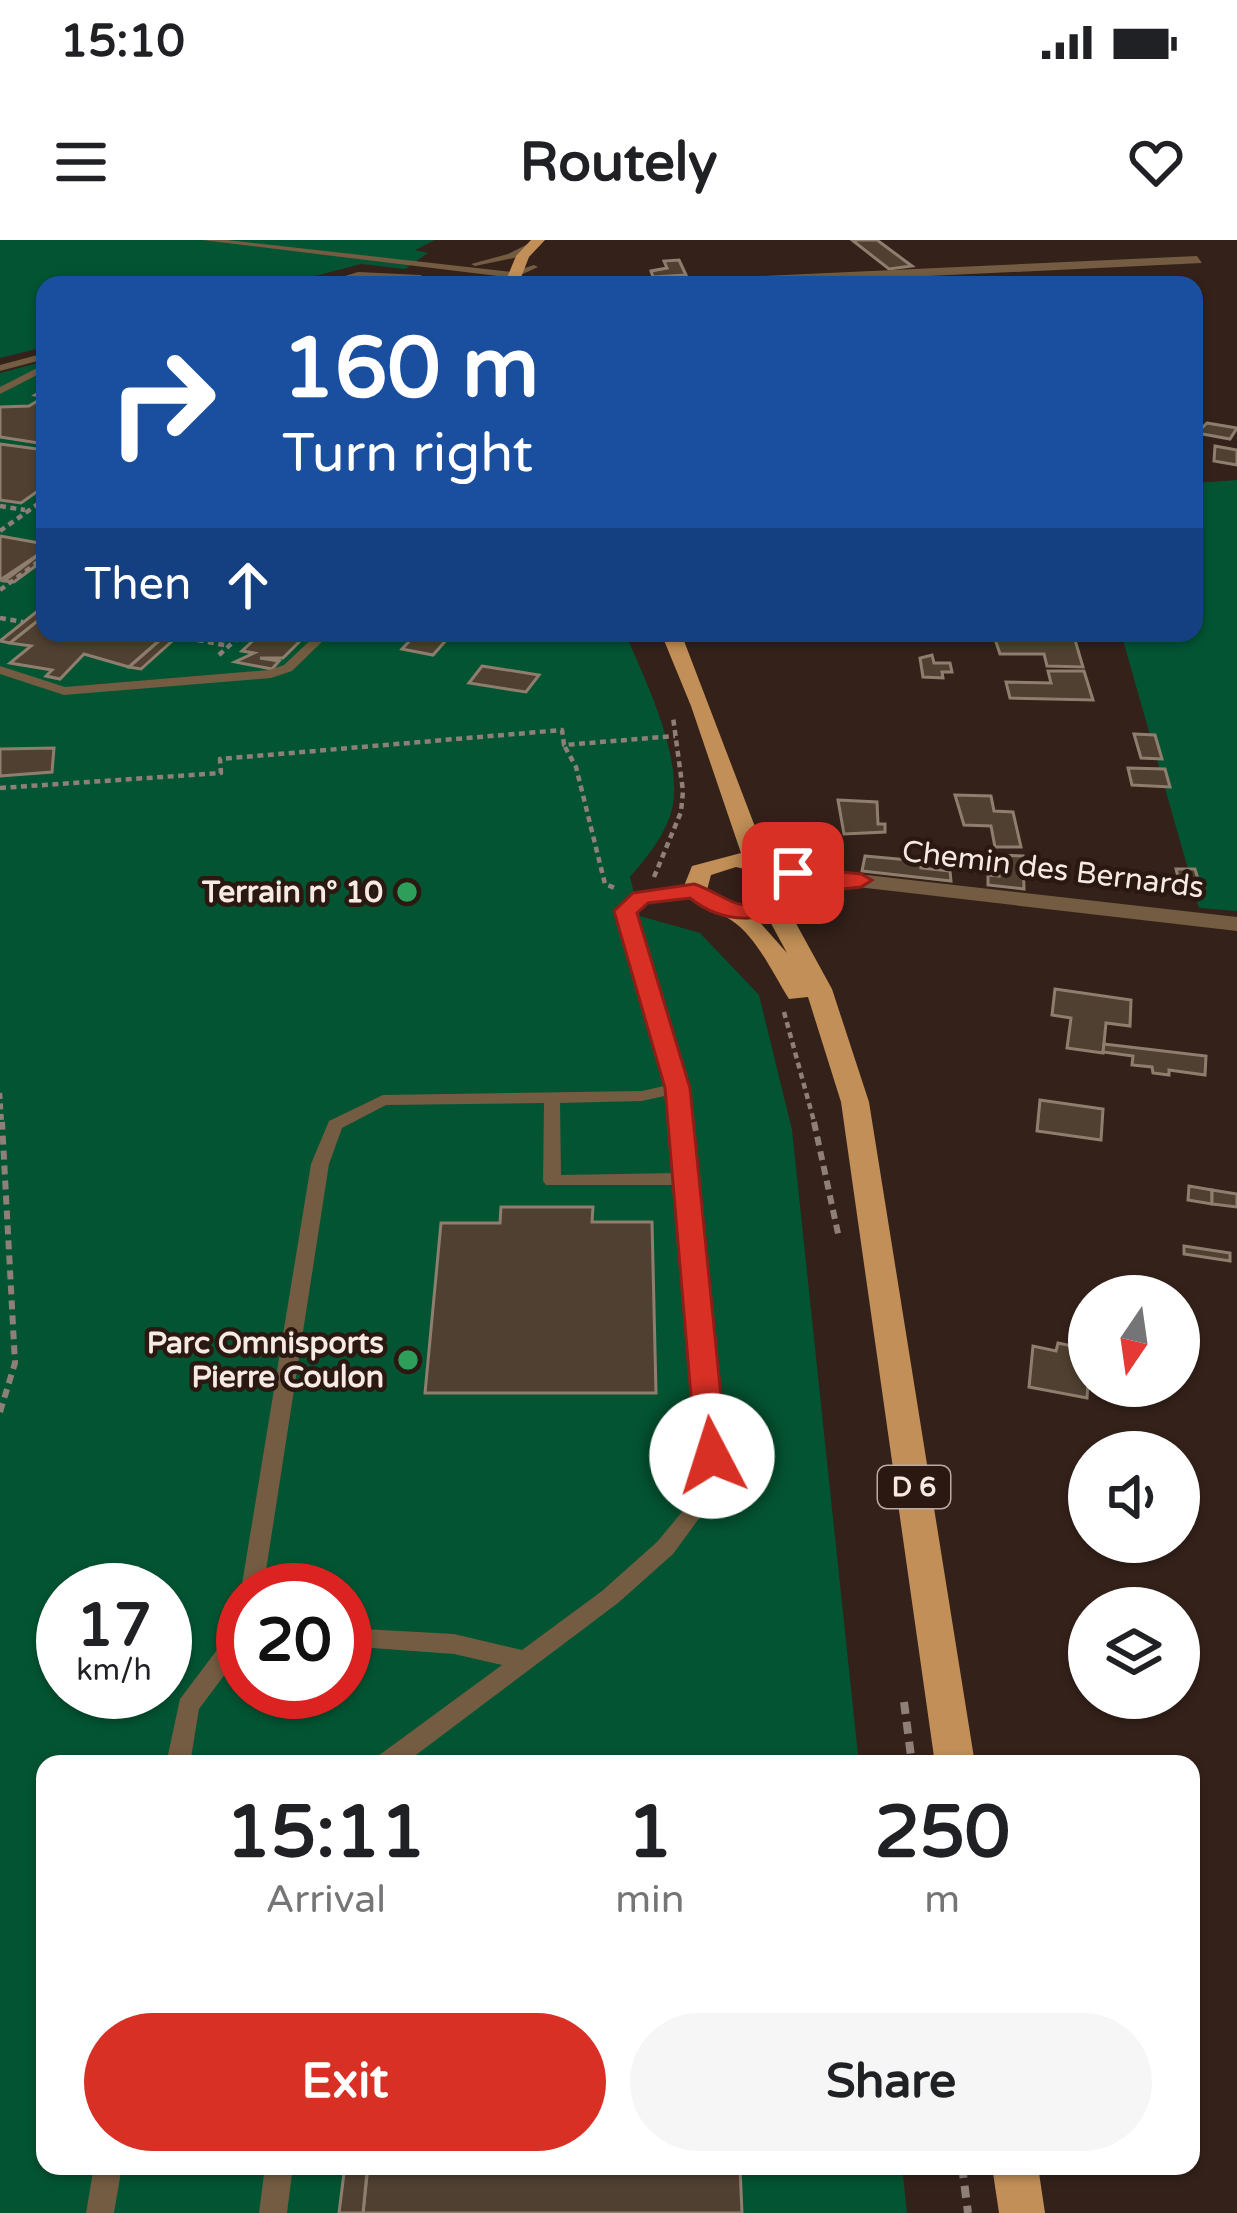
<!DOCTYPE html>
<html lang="en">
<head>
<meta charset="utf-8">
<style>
	:root { --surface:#fff; --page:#f6f6f6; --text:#202124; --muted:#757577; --accent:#d93025 }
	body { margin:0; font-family:"Varela Round",sans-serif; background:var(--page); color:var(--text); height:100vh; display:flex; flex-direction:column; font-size:45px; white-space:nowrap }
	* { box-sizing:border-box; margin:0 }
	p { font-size:39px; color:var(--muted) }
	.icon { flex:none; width:66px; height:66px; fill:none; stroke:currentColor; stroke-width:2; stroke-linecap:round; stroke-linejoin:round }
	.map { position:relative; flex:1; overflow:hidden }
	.panel { position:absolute; left:36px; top:1515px; width:1164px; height:420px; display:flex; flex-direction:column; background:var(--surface); border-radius:24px; box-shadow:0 3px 9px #0004 }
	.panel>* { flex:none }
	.guide { position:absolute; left:36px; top:36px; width:1167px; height:366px; border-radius:24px; box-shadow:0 3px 9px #0004; background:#1a4fa0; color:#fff; overflow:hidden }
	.needle { width:78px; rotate:193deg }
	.tools { position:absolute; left:1068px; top:1035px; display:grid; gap:24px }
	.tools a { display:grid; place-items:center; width:132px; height:132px; border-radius:50%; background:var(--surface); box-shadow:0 3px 9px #0004; font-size:60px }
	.speed { position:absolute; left:36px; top:1323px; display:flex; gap:24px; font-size:60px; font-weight:700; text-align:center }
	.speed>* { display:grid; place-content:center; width:156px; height:156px; border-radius:50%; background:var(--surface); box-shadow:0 3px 9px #0004; line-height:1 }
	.speed small { font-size:30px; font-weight:400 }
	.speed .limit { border:18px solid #d22; background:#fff; color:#111 }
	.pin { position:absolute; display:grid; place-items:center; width:102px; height:102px; color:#fff; margin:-51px; border-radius:24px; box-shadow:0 6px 18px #0006 }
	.me { position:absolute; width:132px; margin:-66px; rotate:355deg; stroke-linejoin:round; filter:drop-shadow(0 0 9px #0008) }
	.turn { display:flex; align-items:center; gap:42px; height:252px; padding:0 48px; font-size:54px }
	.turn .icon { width:156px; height:156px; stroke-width:2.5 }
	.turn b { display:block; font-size:84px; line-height:102px }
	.then { display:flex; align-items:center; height:114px; padding:0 48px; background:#0003; gap:24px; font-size:45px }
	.eta { display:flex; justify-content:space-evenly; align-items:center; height:204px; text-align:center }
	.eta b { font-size:72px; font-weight:700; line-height:84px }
	.action { display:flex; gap:24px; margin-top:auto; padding:24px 48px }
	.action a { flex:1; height:138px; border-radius:72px; background:var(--accent); color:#fff; font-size:48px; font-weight:700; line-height:138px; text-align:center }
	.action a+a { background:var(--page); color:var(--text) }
	.status { display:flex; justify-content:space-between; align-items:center; height:84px; padding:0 60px; background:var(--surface); direction:ltr }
	.status svg { height:33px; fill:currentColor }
	header { display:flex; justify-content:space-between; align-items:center; height:156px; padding:0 48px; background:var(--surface); font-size:54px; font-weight:700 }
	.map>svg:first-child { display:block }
</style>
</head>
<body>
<div class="status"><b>15:10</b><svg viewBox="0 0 49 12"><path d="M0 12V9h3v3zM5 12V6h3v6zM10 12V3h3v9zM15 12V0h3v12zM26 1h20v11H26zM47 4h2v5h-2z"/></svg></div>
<header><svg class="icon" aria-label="menu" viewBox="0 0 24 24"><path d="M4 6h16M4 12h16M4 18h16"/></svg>Routely<svg class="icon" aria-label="heart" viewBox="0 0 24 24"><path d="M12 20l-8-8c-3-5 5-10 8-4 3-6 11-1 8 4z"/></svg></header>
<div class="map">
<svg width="1237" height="1973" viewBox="0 0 1237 1973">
	<rect width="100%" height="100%" fill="#34211a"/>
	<g fill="#035432" fill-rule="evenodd">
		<path d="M0,0H435L415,10L428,13L405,29L361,24L281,45H45V107L0,118Z"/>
		<path d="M45,121V393H625C645,439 677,505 674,555C673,586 649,615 630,637L640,676L700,693L759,755L792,890L859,1524H45V1926H902L907,1973H0V133ZM63,1350H165V1452H63ZM243,1350H345V1452H243Z"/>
		<path d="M1237,240V671L1199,668L1121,393H1194V243Z"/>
	</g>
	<g fill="#4f4031" stroke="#8f7e6d" stroke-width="3">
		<path d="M852,0H877L912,26L889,29Z"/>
		<path d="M679,20L686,35L653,37L651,31L667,28L664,21Z"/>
		<path d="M45,149V204L0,197V167L29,166L44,157L35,155Z"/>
		<path d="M1207,183L1237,188L1230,199L1197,193Z"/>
		<path d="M0,204L45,210V246L21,263L0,260Z"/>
		<path d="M1215,206L1237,210V225L1214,221Z"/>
		<path d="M0,296L45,304V310L0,340Z"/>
		<path d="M45,310V319L14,342L4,341Z"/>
		<path d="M45,365V375L10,403L0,401Z"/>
		<path d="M45,375V393H168L129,427L84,414L60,439L46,436L52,430L10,423L31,406L10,403Z"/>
		<path d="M168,393H181L141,429L129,427Z"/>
		<path d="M261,393H308L283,418H260L279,421L272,429L235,422L254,413L242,411Z"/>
		<path d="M411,393H441L449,397L433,415L402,409L416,394Z"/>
		<path d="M995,399L1075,400L1083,427L1047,426L1044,414H1000Z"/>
		<path d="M932,415L934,423H950L952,432H942L943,438L923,437L920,418Z"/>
		<path d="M482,426L539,435L526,452L469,443Z"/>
		<path d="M1048,431H1084L1093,460L1010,458L1006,442L1051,443Z"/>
		<path d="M1134,494L1155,495L1162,519L1141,518Z"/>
		<path d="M54,508L52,532L0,536V509Z"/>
		<path d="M1128,528L1165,529L1170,547L1132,545Z"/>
		<path d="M955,555L991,556L994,571L1013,572L1021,607H995L991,586L964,585Z"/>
		<path d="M838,560L877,562L878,584H885V592L844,594Z"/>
		<path d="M996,615L1023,616L1024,649L988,645V635L999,636Z"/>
		<path d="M865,616L921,621V628L950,631L951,641L862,631Z"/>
		<path d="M1176,629H1195L1201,649L1181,648Z"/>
		<path d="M1055,749L1131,760L1130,786L1106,783L1103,813L1067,808L1071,778L1052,775Z"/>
		<path d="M1104,804L1206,816L1205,835L1169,830V835L1153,833L1152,827L1132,825L1133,816L1103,812Z"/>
		<path d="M1040,860L1103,869L1101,900L1037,891Z"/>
		<path d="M1189,946L1212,950V964L1188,960Z"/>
		<path d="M1212,950L1237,954V967L1212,964Z"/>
		<path d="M501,967H593L592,982H652L656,1153H425L441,983H500Z"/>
		<path d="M1184,1006L1230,1013V1021L1184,1014Z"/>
		<path d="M1058,1103L1081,1108L1080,1126L1089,1128L1087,1158L1029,1147L1033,1106L1056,1111Z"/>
		<path d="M368,1926L740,1927L742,1973H363Z"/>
		<path d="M367,1932L363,1973H339L344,1933Z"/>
	</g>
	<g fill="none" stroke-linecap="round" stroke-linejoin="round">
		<g stroke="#8f7f79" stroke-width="4.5" stroke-dasharray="6 4.5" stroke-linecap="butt">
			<path d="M0,266L25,270"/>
			<path d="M0,291L45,259"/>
			<path d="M0,350L45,317"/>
			<path d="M0,378L23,382"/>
			<path d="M177,396L229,406"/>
			<path d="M219,415L243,393"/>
			<path d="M565,507L576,527L605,644L615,648"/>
			<path d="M0,548L221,533L220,519L562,490L564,505L675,496"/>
			<path d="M654,637L681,572L683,551L673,477"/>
			<path d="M784,772L815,885"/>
			<path d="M0,853L2,885"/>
		</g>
		<g stroke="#8f7f79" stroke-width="6" stroke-dasharray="9 6" stroke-linecap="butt">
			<path d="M814,882L839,998"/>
			<path d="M0,1172L15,1123L2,882"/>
		</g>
		<g stroke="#8f7f79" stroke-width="8" stroke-dasharray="12 8" stroke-linecap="butt">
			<path d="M904,1462L912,1524"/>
			<path d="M962,1926L968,1973"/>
		</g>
		<g fill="#735c41" fill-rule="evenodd">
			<path d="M202,0H227L513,32L534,25L538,27L514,38Z"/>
			<path d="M530,3L537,5L514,18L475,26L471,24L508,14Z"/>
			<path d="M358,32L421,35L425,38L421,41L358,38L329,45H315Z"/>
			<path d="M45,113V119L0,131V125Z"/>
			<path d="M45,124V131L0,154V147Z"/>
			<path d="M318,393H331L292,431L271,438L64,455L0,434V426L65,447L269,430L284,425Z"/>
			<path d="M694,647L699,648V654L645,661L634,672L685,848L697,939L695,942L722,1216L706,1269L673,1314L618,1363L404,1524H374L378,1516L502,1425L454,1414L345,1406V1388L454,1394L522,1410L602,1351L657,1302L687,1266L702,1216L677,945H546L543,941L544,863L386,865L342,888L329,924L263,1350H243V1354L241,1350L311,924L329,881L383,855L642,851L668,845L619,671L636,654ZM669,855L676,933L561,935L560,863L642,861Z"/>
			<path d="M243,1384V1410L199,1469L190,1524H166L180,1459L235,1386Z"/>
			<path d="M94,1926H122L114,1973H86Z"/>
			<path d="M265,1926H293L287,1973H259Z"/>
		</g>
		<g fill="#735c41" fill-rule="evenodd">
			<path d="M1197,16L1202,23L742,45H643L650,41Z"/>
			<path d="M779,625L1237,677V691L771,637V627Z"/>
		</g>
		<g fill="#c18f57" fill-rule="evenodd">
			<path d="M531,0H545L529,17L518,45H504L516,16Z"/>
			<path d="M661,393H681L767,618C784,623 793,632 800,648L787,667L832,749L869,862L975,1524H935L841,862L808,757L789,759C773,734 757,697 731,680C713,668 697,670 682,651L692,626L741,613L691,466ZM736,627L765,634L776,648C758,673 728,668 707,650L711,635ZM767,676L787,713L756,678Z"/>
			<path d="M992,1926H1038L1045,1973H999Z"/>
		</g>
	</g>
	<path fill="#d93025" stroke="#8d1f18" stroke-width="3" d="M793,627L861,634L872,640L861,647L795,654C769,688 721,683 690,658L648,663L637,673L690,848L727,1216L723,1224H701L696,1216L665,848L614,671L633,653L694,644C730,656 748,685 780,644L800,641L782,633Z"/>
	<g fill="#2e9e5b" stroke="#2a1811" stroke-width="4.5">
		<circle cx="407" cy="652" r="12"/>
		<circle cx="408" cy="1120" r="12"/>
	</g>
	<g text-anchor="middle" stroke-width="9" stroke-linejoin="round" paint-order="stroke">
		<rect fill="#2a1811" stroke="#baaba5" stroke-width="3" x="878" y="1226" width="72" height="42" rx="9"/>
		<g font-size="27" font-weight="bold" fill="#f7eae4">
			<text x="914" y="1256">D 6</text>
		</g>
		<g font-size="30" fill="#f7eae4" stroke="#2a1811">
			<text transform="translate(1053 629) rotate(7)" y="10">Chemin des Bernards</text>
		</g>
		<g font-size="30" font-weight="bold" fill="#f7eae4" stroke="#2a1811" text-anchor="end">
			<text x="383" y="662">Terrain n° 10</text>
			<text x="384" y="1113">Parc Omnisports<tspan x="384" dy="34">Pierre Coulon</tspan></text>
		</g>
	</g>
</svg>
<div class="tools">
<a><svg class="needle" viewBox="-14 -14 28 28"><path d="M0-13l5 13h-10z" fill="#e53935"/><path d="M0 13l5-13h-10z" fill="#757577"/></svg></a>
<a><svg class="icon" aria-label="sound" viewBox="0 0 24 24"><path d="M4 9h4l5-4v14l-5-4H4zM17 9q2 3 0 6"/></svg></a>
<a><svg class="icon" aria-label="layers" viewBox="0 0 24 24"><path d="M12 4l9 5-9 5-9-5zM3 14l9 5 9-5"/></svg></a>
</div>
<div class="speed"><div>17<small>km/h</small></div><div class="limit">20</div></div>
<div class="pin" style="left:793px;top:633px;background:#d93025"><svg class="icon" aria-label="arrive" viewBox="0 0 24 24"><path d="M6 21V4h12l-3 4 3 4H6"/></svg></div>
<svg class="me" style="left:712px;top:1216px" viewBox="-20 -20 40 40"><circle r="19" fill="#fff"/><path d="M0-13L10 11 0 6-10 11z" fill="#d93025"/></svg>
<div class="guide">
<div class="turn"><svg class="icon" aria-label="right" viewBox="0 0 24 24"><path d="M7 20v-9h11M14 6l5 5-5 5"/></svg><div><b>160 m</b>Turn right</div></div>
<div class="then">Then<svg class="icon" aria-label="ahead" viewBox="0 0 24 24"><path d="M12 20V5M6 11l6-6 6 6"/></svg></div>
</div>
<section class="panel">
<div class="eta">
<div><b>15:11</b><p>Arrival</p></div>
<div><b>1</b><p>min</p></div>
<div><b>250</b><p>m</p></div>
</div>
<div class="action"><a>Exit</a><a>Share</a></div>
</section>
</div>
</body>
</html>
